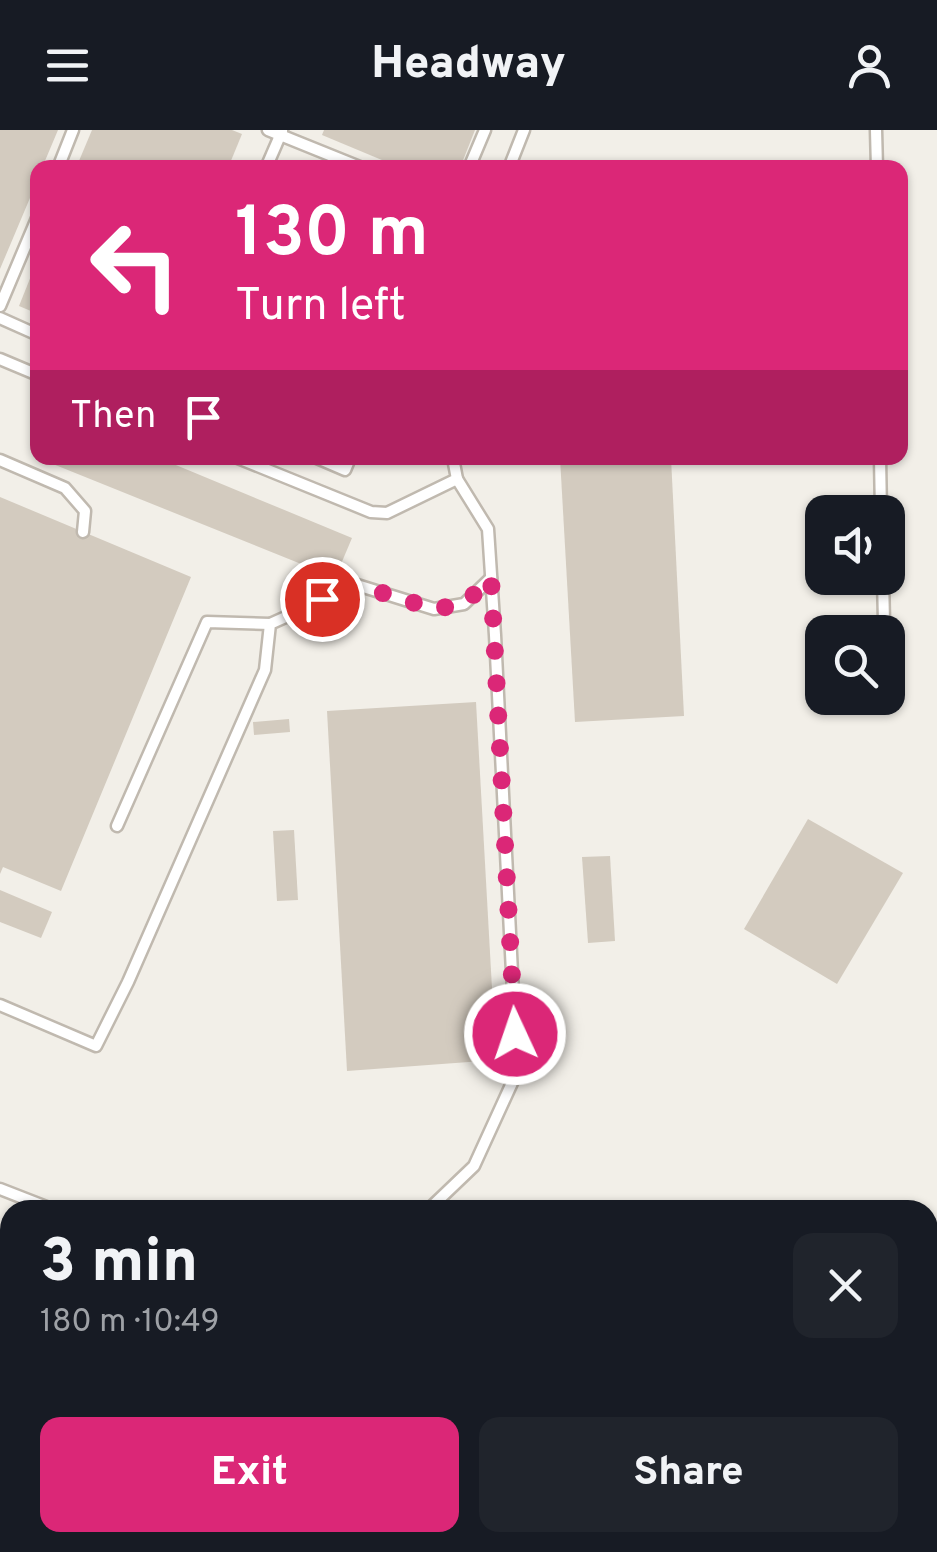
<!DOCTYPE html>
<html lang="en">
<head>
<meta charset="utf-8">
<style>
	:root { --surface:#171b24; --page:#20242c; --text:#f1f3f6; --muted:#9ea1a6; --accent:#db2777 }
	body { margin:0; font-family:Overpass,sans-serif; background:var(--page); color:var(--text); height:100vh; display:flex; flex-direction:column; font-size:38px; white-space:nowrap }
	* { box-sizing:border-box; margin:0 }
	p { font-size:32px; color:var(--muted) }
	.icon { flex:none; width:55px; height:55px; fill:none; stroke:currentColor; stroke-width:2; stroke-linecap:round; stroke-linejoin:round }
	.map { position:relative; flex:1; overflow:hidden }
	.details { position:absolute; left:0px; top:1070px; width:938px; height:352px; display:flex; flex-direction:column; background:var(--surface); border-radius:30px 30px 0 0; box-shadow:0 2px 8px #0004 }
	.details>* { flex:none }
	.hud { position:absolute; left:30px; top:30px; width:878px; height:305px; border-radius:20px; box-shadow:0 2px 8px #0004; background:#db2777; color:#fff; overflow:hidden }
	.fabs { position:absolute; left:805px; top:365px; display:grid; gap:20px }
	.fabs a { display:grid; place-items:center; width:100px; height:100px; border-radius:20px; background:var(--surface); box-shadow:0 2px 8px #0004; font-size:50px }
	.pin { position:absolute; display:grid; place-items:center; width:85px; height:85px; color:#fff; margin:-42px; border:5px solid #fff; border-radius:50%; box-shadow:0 2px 10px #0007 }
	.me { position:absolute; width:110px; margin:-55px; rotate:357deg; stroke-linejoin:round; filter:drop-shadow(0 0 8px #0008) }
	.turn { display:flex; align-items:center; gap:35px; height:210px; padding:0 40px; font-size:45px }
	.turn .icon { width:130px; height:130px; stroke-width:2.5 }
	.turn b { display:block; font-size:70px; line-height:85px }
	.then { display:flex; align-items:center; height:95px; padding:0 40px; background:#0003; gap:20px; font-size:38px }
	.round { display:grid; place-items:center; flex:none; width:105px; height:105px; border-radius:20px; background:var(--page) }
	.headline { display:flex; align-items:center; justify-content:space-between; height:170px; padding:0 40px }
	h1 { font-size:60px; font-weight:800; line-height:75px }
	.action { display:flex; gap:20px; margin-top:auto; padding:20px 40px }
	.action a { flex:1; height:115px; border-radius:20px; background:var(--accent); color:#fff; font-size:40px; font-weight:800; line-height:115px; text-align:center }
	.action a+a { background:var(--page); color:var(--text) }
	header { display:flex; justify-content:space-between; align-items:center; height:130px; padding:0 40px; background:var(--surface); font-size:45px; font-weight:800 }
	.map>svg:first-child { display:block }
</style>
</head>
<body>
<header><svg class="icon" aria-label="menu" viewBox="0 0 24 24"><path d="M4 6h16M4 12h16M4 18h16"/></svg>Headway<svg class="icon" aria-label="person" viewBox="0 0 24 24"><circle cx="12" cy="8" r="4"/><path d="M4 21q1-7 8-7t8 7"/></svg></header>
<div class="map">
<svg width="937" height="1422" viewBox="0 0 937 1422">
	<rect width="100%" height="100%" fill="#f2efe8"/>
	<g fill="#cfe3b5">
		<path d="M0,1272L10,1284V1387L0,1375Z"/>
		<path d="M32,1413H118L126,1422H40Z"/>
	</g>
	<g fill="#d3cbbf">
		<path d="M0,0H58L42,38H38V49L0,139Z"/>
		<path d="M92,0H232L242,4L228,38H76Z"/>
		<path d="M324,0H475L460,38H401L322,5Z"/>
		<path d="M37,131H38V184L19,176Z"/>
		<path d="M38,328H159L352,408L341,434L332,430L326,444Z"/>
		<path d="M560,328H671L684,586L575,592Z"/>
		<path d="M0,367L191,447L61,761L3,737L0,744Z"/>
		<path d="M476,572L496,930L347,941L327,581Z"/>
		<path d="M289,589L290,602L254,605L253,592Z"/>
		<path d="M808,689L903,743L837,854L744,799Z"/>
		<path d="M294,700L298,770L277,771L273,701Z"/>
		<path d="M610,726L615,811L588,813L582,727Z"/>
		<path d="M0,760L52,782L41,808L0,792Z"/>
	</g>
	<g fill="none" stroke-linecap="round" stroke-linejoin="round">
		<defs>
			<g id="service">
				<path d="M268,0L362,38"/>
				<path d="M876,0L877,38"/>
				<path d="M58,38L73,0"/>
				<path d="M266,38L282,1"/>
				<path d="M469,38L485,0"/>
				<path d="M509,38L524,0"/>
				<path d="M0,176L38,86"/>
				<path d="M0,188L38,205"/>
				<path d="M0,229L38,245"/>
				<path d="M238,328L371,382L387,383L457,349L453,328"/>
				<path d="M317,328L345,340L350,328"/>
				<path d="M880,328L881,382"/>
				<path d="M0,330L65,358L85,381L83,402"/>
				<path d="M883,448L884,492"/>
				<path d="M117,696L207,492L270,494"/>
				<path d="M0,875L96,916L128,852L265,540L270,494L357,455L434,479L464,474L491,448"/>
				<path d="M0,1059L54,1080"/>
				<path d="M428,1080L474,1036L517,942L495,505L488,399L457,349"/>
				<path d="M0,1147L10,1159"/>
			</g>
			<g id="minor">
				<path d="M928,1141L937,1126"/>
				<path d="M750,1422L756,1412"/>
			</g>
		</defs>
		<use href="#service" stroke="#c0b9af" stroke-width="15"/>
		<use href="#minor" stroke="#c0b9af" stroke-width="25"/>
		<use href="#service" stroke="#fff" stroke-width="10"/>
		<use href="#minor" stroke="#fff" stroke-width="20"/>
	</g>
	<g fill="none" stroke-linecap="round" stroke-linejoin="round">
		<path stroke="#db2777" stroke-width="18" stroke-dasharray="0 32.4" d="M322,469L357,455L434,479L464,474L491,448L515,904"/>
	</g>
</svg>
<div class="fabs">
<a><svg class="icon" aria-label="sound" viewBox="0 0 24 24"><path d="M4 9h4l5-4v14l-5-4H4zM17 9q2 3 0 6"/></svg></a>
<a><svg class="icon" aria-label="search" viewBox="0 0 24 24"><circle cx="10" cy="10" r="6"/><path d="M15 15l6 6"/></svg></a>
</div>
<div class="pin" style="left:322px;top:469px;background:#d93025"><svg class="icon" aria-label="arrive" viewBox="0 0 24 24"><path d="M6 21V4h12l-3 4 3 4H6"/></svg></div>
<svg class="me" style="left:515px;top:904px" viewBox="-20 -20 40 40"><circle r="17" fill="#db2777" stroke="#fff" stroke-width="3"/><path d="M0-11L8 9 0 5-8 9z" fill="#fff"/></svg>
<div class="hud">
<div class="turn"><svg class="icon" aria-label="left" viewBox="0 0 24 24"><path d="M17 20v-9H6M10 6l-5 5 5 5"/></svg><div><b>130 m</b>Turn left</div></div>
<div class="then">Then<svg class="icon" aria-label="arrive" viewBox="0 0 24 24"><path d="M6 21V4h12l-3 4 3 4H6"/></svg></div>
</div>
<section class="details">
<div class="headline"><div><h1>3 min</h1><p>180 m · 10:49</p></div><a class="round"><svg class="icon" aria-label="close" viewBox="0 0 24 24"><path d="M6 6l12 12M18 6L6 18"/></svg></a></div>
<div class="action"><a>Exit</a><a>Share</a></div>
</section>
</div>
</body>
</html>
